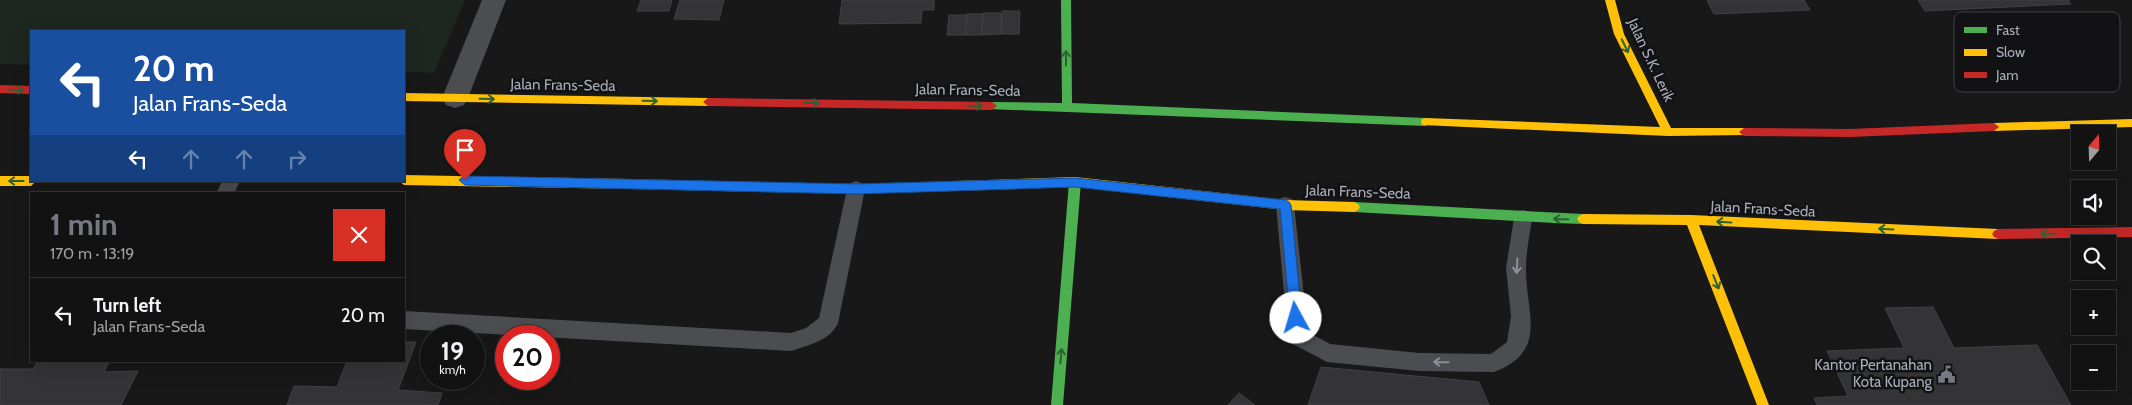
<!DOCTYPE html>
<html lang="en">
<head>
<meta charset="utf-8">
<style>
	:root { --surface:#121212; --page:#1f2020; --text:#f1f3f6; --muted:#9c9e9f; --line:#313232; --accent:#767981 }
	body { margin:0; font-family:Cabin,sans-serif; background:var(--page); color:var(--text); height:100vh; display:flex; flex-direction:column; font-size:19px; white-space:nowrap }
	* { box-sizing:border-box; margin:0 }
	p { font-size:16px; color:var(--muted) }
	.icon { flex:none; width:28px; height:28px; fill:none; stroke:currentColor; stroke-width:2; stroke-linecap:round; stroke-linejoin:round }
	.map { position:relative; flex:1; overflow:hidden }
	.sheet { position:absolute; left:30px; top:192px; width:375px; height:170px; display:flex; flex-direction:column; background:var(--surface); border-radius:0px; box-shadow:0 5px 20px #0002,0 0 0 1px var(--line) }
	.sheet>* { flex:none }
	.guide { position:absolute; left:30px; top:30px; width:375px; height:152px; border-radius:0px; box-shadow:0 5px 20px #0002,0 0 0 1px var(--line); background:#1a4fa0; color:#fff; overflow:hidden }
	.needle { width:32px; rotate:19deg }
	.fabs { position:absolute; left:2071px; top:125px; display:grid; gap:10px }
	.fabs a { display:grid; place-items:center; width:45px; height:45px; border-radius:0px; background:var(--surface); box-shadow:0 5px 20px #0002,0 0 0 1px var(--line); font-size:25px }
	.speed { position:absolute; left:420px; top:325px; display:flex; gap:10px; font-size:25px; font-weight:700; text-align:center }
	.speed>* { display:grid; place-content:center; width:65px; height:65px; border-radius:50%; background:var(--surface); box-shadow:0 5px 20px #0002,0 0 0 1px var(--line); line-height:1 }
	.speed small { font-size:12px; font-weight:400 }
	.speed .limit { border:8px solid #d22; background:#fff; color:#111 }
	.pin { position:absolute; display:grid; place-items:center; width:42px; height:42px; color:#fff; margin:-51px -21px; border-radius:50% 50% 50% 0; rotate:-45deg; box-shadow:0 0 5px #0007 }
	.pin .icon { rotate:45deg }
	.me { position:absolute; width:55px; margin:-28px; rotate:354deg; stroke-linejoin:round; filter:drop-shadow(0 0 4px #0008) }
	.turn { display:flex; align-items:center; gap:18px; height:105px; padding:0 20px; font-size:22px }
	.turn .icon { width:65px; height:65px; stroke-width:2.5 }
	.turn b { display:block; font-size:35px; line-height:42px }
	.lanes { display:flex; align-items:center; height:48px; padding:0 20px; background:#0003; justify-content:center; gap:25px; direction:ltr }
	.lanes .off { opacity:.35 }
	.round { display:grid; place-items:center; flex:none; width:52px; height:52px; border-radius:0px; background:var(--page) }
	.summary { display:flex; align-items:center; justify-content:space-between; height:85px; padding:0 20px }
	h1 { font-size:30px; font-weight:700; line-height:38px; color:var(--accent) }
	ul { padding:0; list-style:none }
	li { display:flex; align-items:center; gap:15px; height:75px; padding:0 20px; border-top:1px solid var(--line) }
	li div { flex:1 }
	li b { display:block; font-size:19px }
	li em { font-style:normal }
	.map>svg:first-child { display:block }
</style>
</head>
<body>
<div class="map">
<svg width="2132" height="405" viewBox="0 0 2132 405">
	<rect width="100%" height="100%" fill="#181818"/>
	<path fill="#1d261f" d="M0,0H465L434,73L404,72V31H31V65L0,64Z"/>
	<g fill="#343436" stroke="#404144">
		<path d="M641,0H672L669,11H637Z"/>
		<path d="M680,0H724L719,20L674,19Z"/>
		<path d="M842,0H934V10H922L921,23L839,24Z"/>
		<path d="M1707,0H1804L1810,10L1714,14Z"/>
		<path d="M1918,0H2068L2071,4L1925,11Z"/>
		<path d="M1002,11H1020L1019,34H1001Z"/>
		<path d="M983,13H1001V34L982,35Z"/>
		<path d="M967,14H983L982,35H965Z"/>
		<path d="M949,15H967L965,35H947Z"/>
		<path d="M1933,307L1954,348L2037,345L2071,405H1817L1814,398L1848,396L1827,351L1904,348L1885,308Z"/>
		<path d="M404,342H416L398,390L442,393L438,405H287L294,386L337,387L347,361H404Z"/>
		<path d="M38,361H109L104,372L138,371L121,405H0V369H33Z"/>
		<path d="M1321,367L1479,382L1489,405H1308Z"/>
		<path d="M1239,393L1255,405H1228Z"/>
	</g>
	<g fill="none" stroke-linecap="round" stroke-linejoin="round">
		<g fill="#4c4d51" fill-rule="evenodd">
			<path d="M222,181H240L234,194H216Z"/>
			<path d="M856,181L863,184L865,189L838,323C830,341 808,345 791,351L404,329V311L791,333L806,328L819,318L847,189L849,184Z"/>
			<path d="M1285,197L1292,199L1294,205L1308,332L1330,344L1419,353L1491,354L1507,342L1511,316L1506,268L1514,218L1516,212L1523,210L1530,212L1532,218C1530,234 1526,251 1526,267C1525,311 1550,351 1494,372L1419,371L1327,362L1291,343L1288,337L1276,205L1278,199Z"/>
		</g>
		<path fill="#4c4d51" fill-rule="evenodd" d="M482,0H506L468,98L464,105L455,108L446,105L442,98Z"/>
		<g fill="#4caf50" fill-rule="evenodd">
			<path d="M1061,0H1071L1072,103L1426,118L1431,122L1426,126L988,109L987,106L992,102L1062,103Z"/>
			<path d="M1075,177L1079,179L1081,182L1063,405H1051L1069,182L1071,179Z"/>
			<path d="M629,179L856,184L955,181L959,183L961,186L959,189L955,191L856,194L629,189L625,187L623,184L625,181Z"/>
			<path d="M1354,202L1583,214L1587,216L1589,219L1587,222L1583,224L1554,223L1354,212L1350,210L1348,207L1350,204Z"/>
		</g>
		<g fill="#ffc107" fill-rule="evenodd">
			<path d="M1605,0H1615L1624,34L1671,128H1744L1748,129L1749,132L1748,135L1668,136L1422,125L1421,122L1422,119L1426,118L1660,127L1614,34Z"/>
			<path d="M404,93L708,98L713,102L708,106L404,101Z"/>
			<path d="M2132,119V127L1994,131L1989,127L1994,123Z"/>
			<path d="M404,175L629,179L633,181L635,184L633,187L629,189L404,185L399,181H404Z"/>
			<path d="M0,176H31V181H36L31,186H0Z"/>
			<path d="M1075,177L1285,200L1354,202L1358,204L1360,207L1358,210L1354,212L1285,210L1075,187L955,191L951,189L949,186L951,183L955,181Z"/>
			<path d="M1583,214L1691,215L1998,229L2002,231L2004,234L2002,237L1998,239L1699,225L1769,405H1757L1687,225L1583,224L1579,222L1577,219L1579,216Z"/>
		</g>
		<g fill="#c62828" fill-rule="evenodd">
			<path d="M0,85L31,86V94L0,93Z"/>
			<path d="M708,98L992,102L997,106L992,110L708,106L703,102Z"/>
			<path d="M1994,123L1999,127L1994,131L1850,137L1744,136L1739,132L1744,128L1850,129Z"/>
			<path d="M2132,227V237L1998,239L1994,237L1992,234L1994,231L1998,229Z"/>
		</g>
	</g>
	<defs><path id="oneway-shaft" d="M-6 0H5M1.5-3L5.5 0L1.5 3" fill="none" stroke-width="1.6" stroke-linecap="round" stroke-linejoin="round" transform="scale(1.25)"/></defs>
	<g stroke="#2f6032">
		<use href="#oneway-shaft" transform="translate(1625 46) rotate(64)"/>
		<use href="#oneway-shaft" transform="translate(1066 58) rotate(-90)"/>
		<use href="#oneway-shaft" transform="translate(16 90) rotate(1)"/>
		<use href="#oneway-shaft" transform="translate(487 99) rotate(1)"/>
		<use href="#oneway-shaft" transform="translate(650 101) rotate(1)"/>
		<use href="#oneway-shaft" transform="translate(812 103) rotate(1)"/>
		<use href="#oneway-shaft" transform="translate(975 106) rotate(1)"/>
		<use href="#oneway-shaft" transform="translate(16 181) rotate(180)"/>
		<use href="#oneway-shaft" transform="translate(1561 219) rotate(-179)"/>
		<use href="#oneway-shaft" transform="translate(1724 222) rotate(-177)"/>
		<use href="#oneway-shaft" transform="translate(1886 229) rotate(-177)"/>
		<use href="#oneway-shaft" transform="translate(2048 234) rotate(179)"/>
		<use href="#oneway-shaft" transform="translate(1716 282) rotate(68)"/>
		<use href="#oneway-shaft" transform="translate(1061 356) rotate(-85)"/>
	</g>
	<g stroke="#8c909a">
		<use href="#oneway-shaft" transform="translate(1517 266) rotate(93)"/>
		<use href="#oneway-shaft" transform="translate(1441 362) rotate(-179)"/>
	</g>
	<path fill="#1a73e8" stroke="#114b97" d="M465,176L856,184L1075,178L1285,200L1289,202L1291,205L1302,318L1301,322L1296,323L1292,322L1290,318L1280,209L1075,187L856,194L465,185L459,180Z"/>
	<defs>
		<symbol id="civic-bare" viewBox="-9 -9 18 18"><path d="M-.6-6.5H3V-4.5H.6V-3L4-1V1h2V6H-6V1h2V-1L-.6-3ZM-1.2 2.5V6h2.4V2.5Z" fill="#767981" stroke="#121214" stroke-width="2.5" paint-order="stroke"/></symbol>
	</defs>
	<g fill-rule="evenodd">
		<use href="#civic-bare" x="1934" y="362" width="25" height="25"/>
	</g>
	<g text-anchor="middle" stroke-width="5" stroke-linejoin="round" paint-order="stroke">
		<g font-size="15" fill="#a8adba" stroke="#121214">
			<text transform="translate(1651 60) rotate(65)" y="5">Jalan S.K. Lerik</text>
			<text transform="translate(563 85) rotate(1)" y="5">Jalan Frans-Seda</text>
			<text transform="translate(968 90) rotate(1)" y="5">Jalan Frans-Seda</text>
			<text transform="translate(1358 192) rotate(2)" y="5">Jalan Frans-Seda</text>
			<text transform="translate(1763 209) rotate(3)" y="5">Jalan Frans-Seda</text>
		</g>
		<g font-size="15" fill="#a8adba" stroke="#121214" text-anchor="end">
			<text x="1932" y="370">Kantor Pertanahan<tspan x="1932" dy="17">Kota Kupang</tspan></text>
		</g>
	</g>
	<rect x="1954" y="12" width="166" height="80" rx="8" fill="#121214" stroke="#3f4046" stroke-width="1"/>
	<rect x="1964" y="27" width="23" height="6" fill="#4caf50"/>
	<rect x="1964" y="49" width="23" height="7" fill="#ffc107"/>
	<rect x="1964" y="72" width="23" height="6" fill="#c62828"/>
	<g font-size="14" fill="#a8adba">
		<text x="1996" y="35">Fast</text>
		<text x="1996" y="57">Slow</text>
		<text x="1996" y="80">Jam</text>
	</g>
</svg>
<div class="fabs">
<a><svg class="needle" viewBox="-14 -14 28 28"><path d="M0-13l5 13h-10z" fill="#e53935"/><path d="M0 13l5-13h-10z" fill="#9c9e9f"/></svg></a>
<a><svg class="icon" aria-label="sound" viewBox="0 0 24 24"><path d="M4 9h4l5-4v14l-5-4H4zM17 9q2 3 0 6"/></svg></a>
<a><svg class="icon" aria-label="search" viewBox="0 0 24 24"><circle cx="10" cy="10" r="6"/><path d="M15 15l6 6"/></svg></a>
<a>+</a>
<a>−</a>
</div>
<div class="speed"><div>19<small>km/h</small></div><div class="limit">20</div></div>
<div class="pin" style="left:465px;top:180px;background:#d93025"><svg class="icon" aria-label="arrive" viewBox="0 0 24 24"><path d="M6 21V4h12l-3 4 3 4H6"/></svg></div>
<svg class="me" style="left:1296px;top:318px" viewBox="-20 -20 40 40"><circle r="19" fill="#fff"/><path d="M0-13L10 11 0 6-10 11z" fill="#1a73e8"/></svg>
<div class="guide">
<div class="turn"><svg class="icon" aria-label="left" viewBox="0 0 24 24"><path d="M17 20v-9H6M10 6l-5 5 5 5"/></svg><div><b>20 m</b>Jalan Frans-Seda</div></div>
<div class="lanes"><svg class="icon" aria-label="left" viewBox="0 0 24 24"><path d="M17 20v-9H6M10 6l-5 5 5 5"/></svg><svg class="icon off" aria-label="ahead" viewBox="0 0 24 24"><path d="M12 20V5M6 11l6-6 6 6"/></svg><svg class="icon off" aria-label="ahead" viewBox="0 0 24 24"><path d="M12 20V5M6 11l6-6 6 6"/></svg><svg class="icon off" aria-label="right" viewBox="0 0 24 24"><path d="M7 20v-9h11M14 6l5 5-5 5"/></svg></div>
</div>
<section class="sheet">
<div class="summary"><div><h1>1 min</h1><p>170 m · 13:19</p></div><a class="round" style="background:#d93025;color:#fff"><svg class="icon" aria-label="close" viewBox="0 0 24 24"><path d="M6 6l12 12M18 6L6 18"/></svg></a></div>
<ul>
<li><svg class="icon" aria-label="left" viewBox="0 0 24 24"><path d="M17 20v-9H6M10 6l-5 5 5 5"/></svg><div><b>Turn left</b><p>Jalan Frans-Seda</p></div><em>20 m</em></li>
</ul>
</section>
</div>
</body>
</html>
